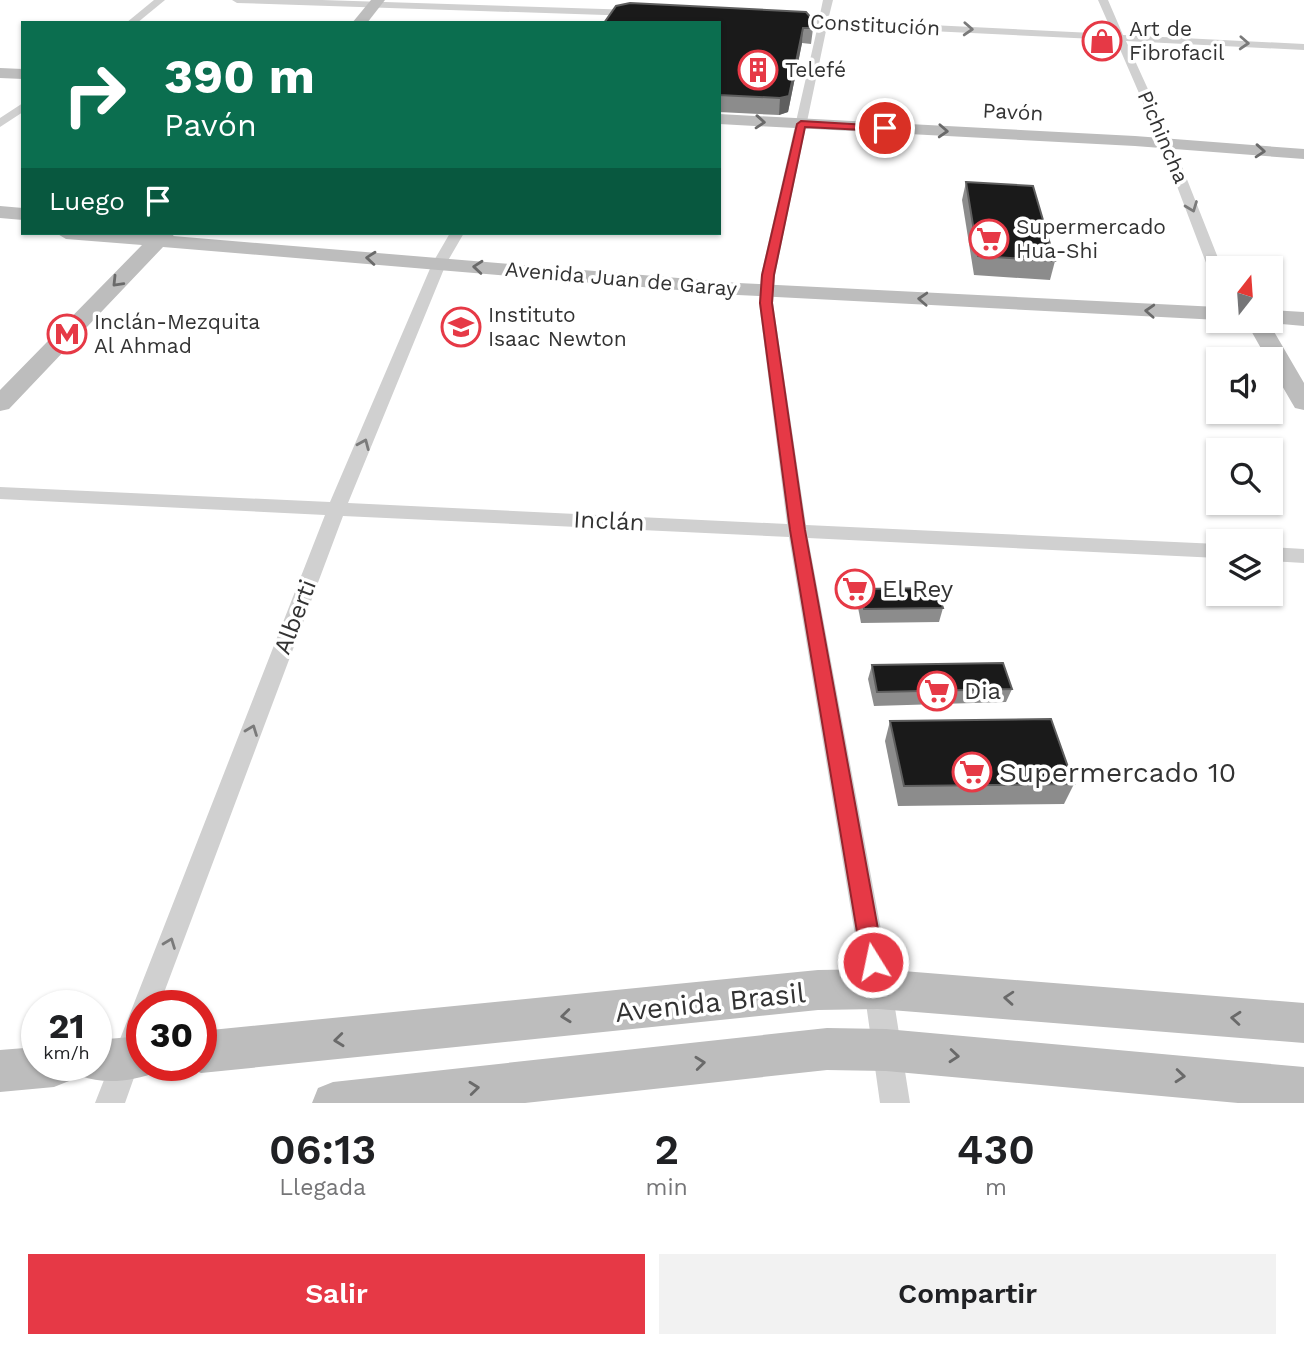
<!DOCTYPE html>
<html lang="es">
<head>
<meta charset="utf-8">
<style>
	:root { --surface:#fff; --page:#f2f2f2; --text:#202124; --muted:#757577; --accent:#e63946 }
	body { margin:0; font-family:"Work Sans",sans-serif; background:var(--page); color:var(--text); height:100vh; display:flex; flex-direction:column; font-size:26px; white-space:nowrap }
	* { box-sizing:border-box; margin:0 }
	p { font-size:23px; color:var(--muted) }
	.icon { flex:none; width:38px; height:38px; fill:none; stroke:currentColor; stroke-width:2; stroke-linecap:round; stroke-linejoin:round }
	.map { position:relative; height:1103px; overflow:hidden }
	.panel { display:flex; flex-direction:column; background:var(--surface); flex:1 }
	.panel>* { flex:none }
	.guide { position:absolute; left:21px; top:21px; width:700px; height:214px; border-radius:0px; box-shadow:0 2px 5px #0004; background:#0b6e4f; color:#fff; overflow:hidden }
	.needle { width:46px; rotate:17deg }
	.fabs { position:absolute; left:1206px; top:256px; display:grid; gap:14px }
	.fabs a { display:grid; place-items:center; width:77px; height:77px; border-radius:0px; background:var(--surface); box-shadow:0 2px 5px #0004; font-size:35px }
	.speed { position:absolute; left:21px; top:990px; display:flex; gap:14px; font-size:35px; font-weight:700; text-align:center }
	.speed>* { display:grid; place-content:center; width:91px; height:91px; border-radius:50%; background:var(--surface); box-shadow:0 2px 5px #0004; line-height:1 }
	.speed small { font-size:18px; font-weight:400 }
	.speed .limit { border:10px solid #d22; background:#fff; color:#111 }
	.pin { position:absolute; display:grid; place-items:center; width:60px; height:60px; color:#fff; margin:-30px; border:4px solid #fff; border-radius:50%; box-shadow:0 2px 7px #0007 }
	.me { position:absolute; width:77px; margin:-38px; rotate:350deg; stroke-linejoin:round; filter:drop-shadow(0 0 5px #0008) }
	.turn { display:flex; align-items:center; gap:24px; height:147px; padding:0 28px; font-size:32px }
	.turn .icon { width:91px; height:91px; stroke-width:2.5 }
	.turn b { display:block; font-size:49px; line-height:60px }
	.then { display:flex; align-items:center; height:66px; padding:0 28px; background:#0003; gap:14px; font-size:26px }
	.eta { display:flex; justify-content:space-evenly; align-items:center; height:119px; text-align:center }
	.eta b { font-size:42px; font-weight:600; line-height:49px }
	.cta { display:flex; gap:14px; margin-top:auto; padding:14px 28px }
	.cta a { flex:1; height:80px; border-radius:0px; background:var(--accent); color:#fff; font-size:28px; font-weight:600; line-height:80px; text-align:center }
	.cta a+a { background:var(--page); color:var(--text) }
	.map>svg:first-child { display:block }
</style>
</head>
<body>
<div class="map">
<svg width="1304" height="1103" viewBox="0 0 1304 1103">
	<rect width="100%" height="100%" fill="#fff"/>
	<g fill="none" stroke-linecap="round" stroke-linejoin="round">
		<g fill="#d0d0d0" fill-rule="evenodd">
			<path d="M154,0H165L137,23H126Z"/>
			<path d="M232,0H322L635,10L640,13L635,16L237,3Z"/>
			<path d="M823,0H833L828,20L1113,34L1098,0H1108L1123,35L1304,44V50L1126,41L1173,144L1222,268H1218V280L1211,276L1161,144L1116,40L827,26L775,275L773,303L806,525L1218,544V558L808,538L892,989L910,1103H880L864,989L789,537L343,516L159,1006H142V1055L125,1103H95L325,515L0,499V487L330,502L432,264L450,233H464L446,264L348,503L787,524L759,303L761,275L818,25L807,22L819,19Z"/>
			<path d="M23,103V112L0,127V118Z"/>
			<path d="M1270,547L1304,549V563L1270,561Z"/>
		</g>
		<g fill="#bdbdbd" fill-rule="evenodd">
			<path d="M371,0H385L367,23H352Z"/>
			<path d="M0,68L23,69V79L0,78Z"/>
			<path d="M719,114L1135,136L1304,149V159L1135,146L719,124Z"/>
			<path d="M0,206L23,208V220L0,218Z"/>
			<path d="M56,233H175L173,236L738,283L1218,307L1219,320L738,295L163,247L9,409L0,411V390L142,245L66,239Z"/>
			<path d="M1270,310L1304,312V326L1269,323L1304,383V410L1295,408L1292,403L1270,365V359H1267L1245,320H1270Z"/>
			<path d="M878,969L1304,1003V1043L878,1009L818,1010L201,1073L186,1066H201V1031L818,970Z"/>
			<path d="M827,1028L886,1029L1304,1067V1103H1238L886,1071L827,1070L525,1103H312L318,1088L333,1082Z"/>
			<path d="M142,1036V1066H159L157,1072C134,1081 104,1085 81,1076L77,1066H96V1040Z"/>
			<path d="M37,1047V1066H75L69,1081L54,1087L0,1092V1050Z"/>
		</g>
	</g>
	<g fill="#8c8c8c">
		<path d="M814,21L811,44L802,43L788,112L779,115L719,112V23Z"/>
		<path d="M966,182L1055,261L1050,280L974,275L962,200Z"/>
		<path d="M860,589L943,608L939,622L861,623L857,602Z"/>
		<path d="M872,665L1012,689L1006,702L874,706L868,679Z"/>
		<path d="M890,721L1074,784L1064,804L898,806L885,741Z"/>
	</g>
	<path fill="#5f5f5f" d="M803,28L802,43L788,112L779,115L780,98Z"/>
	<g fill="#1a1a1a" stroke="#5f5f5f" stroke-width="2">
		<path d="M630,3L806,12L814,21L813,28H803L789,96L780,98L719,95V23H604L616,6Z"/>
		<path d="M966,182L1033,186L1055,261L978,256Z"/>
		<path d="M937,588L943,608L864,609L860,589Z"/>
		<path d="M1003,663L1012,689L877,692L872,665Z"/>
		<path d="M1051,719L1074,784L904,786L890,721Z"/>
	</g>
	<defs><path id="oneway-chevron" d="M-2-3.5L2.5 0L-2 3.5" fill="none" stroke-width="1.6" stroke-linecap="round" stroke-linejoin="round" transform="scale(1.75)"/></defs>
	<g stroke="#7a7a7a">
		<use href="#oneway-chevron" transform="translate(968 29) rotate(3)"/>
		<use href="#oneway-chevron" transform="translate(1244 43) rotate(3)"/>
		<use href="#oneway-chevron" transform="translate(1192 207) rotate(69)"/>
		<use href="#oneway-chevron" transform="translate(364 444) rotate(-67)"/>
		<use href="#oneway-chevron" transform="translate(252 730) rotate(-69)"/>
		<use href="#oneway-chevron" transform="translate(170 943) rotate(-69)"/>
	</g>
	<g stroke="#6a6a6a">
		<use href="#oneway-chevron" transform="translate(760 122) rotate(4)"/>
		<use href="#oneway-chevron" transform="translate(943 131) rotate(3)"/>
		<use href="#oneway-chevron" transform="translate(1260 151) rotate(4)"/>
		<use href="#oneway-chevron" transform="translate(371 258) rotate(-175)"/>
		<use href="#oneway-chevron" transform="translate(478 267) rotate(-175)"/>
		<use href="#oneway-chevron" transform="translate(117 282) rotate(134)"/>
		<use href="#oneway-chevron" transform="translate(923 299) rotate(-177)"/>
		<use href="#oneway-chevron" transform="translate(1150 311) rotate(-177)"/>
		<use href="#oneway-chevron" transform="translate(1009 998) rotate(-176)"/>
		<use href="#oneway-chevron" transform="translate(566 1016) rotate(174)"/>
		<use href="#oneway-chevron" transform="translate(1236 1018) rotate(-175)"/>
		<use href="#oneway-chevron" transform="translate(339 1040) rotate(174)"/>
		<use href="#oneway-chevron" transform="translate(954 1056) rotate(5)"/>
		<use href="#oneway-chevron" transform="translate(700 1063) rotate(-6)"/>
		<use href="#oneway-chevron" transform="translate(1180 1076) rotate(5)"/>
		<use href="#oneway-chevron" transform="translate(474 1088) rotate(-6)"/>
	</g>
	<path fill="#e63946" stroke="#96252e" stroke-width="2" d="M801,121L885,126L890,128L885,131L805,127L774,275L772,303L805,530L884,962L881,969L873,972L865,969L862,962L790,530L760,303L762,275L797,124Z"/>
	<defs>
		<symbol id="shop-ring" viewBox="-11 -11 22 22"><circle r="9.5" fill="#fff" stroke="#e63946" stroke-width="1.5"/><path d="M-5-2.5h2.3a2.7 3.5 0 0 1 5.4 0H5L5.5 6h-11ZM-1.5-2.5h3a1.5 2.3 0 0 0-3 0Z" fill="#e63946"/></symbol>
		<symbol id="building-ring" viewBox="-11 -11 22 22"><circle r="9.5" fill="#fff" stroke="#e63946" stroke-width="1.5"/><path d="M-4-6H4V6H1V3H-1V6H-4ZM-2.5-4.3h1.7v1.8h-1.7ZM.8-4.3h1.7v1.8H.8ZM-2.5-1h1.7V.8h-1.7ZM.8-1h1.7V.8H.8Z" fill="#e63946"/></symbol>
		<symbol id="supermarket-ring" viewBox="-11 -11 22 22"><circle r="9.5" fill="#fff" stroke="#e63946" stroke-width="1.5"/><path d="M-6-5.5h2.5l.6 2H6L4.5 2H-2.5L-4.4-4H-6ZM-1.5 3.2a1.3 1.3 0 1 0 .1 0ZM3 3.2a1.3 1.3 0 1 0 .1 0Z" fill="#e63946"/></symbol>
		<symbol id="school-ring" viewBox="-11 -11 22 22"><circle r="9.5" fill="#fff" stroke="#e63946" stroke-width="1.5"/><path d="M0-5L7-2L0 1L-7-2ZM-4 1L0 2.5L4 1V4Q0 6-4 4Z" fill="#e63946"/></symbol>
		<symbol id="metro-ring" viewBox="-11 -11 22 22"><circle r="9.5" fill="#fff" stroke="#e63946" stroke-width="1.5"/><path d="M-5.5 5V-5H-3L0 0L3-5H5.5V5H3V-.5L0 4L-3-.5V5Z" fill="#e63946"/></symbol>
	</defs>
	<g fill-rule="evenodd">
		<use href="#shop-ring" x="1080" y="19" width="44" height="44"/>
		<use href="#building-ring" x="736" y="48" width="44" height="44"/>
		<use href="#supermarket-ring" x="967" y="217" width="44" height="44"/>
		<use href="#school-ring" x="439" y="305" width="44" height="44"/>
		<use href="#metro-ring" x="45" y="312" width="44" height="44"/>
		<use href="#supermarket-ring" x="833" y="567" width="44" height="44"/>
		<use href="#supermarket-ring" x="915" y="669" width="44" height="44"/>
		<use href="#supermarket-ring" x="950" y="750" width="44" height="44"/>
	</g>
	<g text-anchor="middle" stroke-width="7" stroke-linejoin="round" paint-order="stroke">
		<g font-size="21" fill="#333" stroke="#fff">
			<text transform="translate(875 25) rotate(3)" y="7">Constitución</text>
			<text transform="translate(1013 112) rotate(3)" y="7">Pavón</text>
			<text transform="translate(1163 137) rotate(67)" y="7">Pichincha</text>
			<text transform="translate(621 279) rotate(5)" y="7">Avenida Juan de Garay</text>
		</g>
		<g font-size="21" fill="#333" stroke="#fff" text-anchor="start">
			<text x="1129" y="36">Art de<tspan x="1129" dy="24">Fibrofacil</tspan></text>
			<text x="785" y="77">Telefé</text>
			<text x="1016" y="234">Supermercado<tspan x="1016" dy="24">Hua-Shi</tspan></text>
			<text x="488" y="322">Instituto<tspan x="488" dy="24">Isaac Newton</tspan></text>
			<text x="94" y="329">Inclán-Mezquita<tspan x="94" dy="24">Al Ahmad</tspan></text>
		</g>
		<g font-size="24" fill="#333" stroke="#fff">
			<text transform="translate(609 521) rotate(3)" y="8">Inclán</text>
			<text transform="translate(295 617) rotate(-69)" y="8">Alberti</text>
		</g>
		<g font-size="24" fill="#333" stroke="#fff" text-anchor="start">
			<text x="882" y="597">El Rey</text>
			<text x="964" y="699">Dia</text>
		</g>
		<g font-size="28" fill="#333" stroke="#fff" text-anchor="start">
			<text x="999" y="782">Supermercado 10</text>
		</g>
		<g font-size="28" fill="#333" stroke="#fff">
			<text transform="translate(710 1002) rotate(-6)" y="10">Avenida Brasil</text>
		</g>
	</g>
</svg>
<div class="fabs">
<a><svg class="needle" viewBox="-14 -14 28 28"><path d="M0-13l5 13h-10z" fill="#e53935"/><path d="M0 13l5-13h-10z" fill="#757577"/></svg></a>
<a><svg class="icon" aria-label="sound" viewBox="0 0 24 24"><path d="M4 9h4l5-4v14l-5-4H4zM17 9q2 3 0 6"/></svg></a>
<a><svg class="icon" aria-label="search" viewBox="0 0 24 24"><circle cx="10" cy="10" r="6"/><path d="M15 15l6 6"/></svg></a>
<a><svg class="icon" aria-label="layers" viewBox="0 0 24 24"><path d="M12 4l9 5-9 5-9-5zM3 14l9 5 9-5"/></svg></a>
</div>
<div class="speed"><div>21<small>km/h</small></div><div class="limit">30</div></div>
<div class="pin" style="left:885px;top:128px;background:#d93025"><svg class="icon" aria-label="arrive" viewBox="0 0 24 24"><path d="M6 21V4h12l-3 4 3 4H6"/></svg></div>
<svg class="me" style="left:873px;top:962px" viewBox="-20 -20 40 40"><circle r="17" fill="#e63946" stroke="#fff" stroke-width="3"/><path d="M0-11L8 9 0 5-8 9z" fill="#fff"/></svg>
<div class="guide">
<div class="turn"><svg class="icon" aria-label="right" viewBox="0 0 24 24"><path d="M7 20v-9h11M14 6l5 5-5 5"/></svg><div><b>390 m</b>Pavón</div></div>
<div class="then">Luego<svg class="icon" aria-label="arrive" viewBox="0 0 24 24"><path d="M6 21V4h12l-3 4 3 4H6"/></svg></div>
</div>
</div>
<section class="panel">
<div class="eta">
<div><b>06:13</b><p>Llegada</p></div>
<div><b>2</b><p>min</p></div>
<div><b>430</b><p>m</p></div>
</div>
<div class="cta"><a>Salir</a><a>Compartir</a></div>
</section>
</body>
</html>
